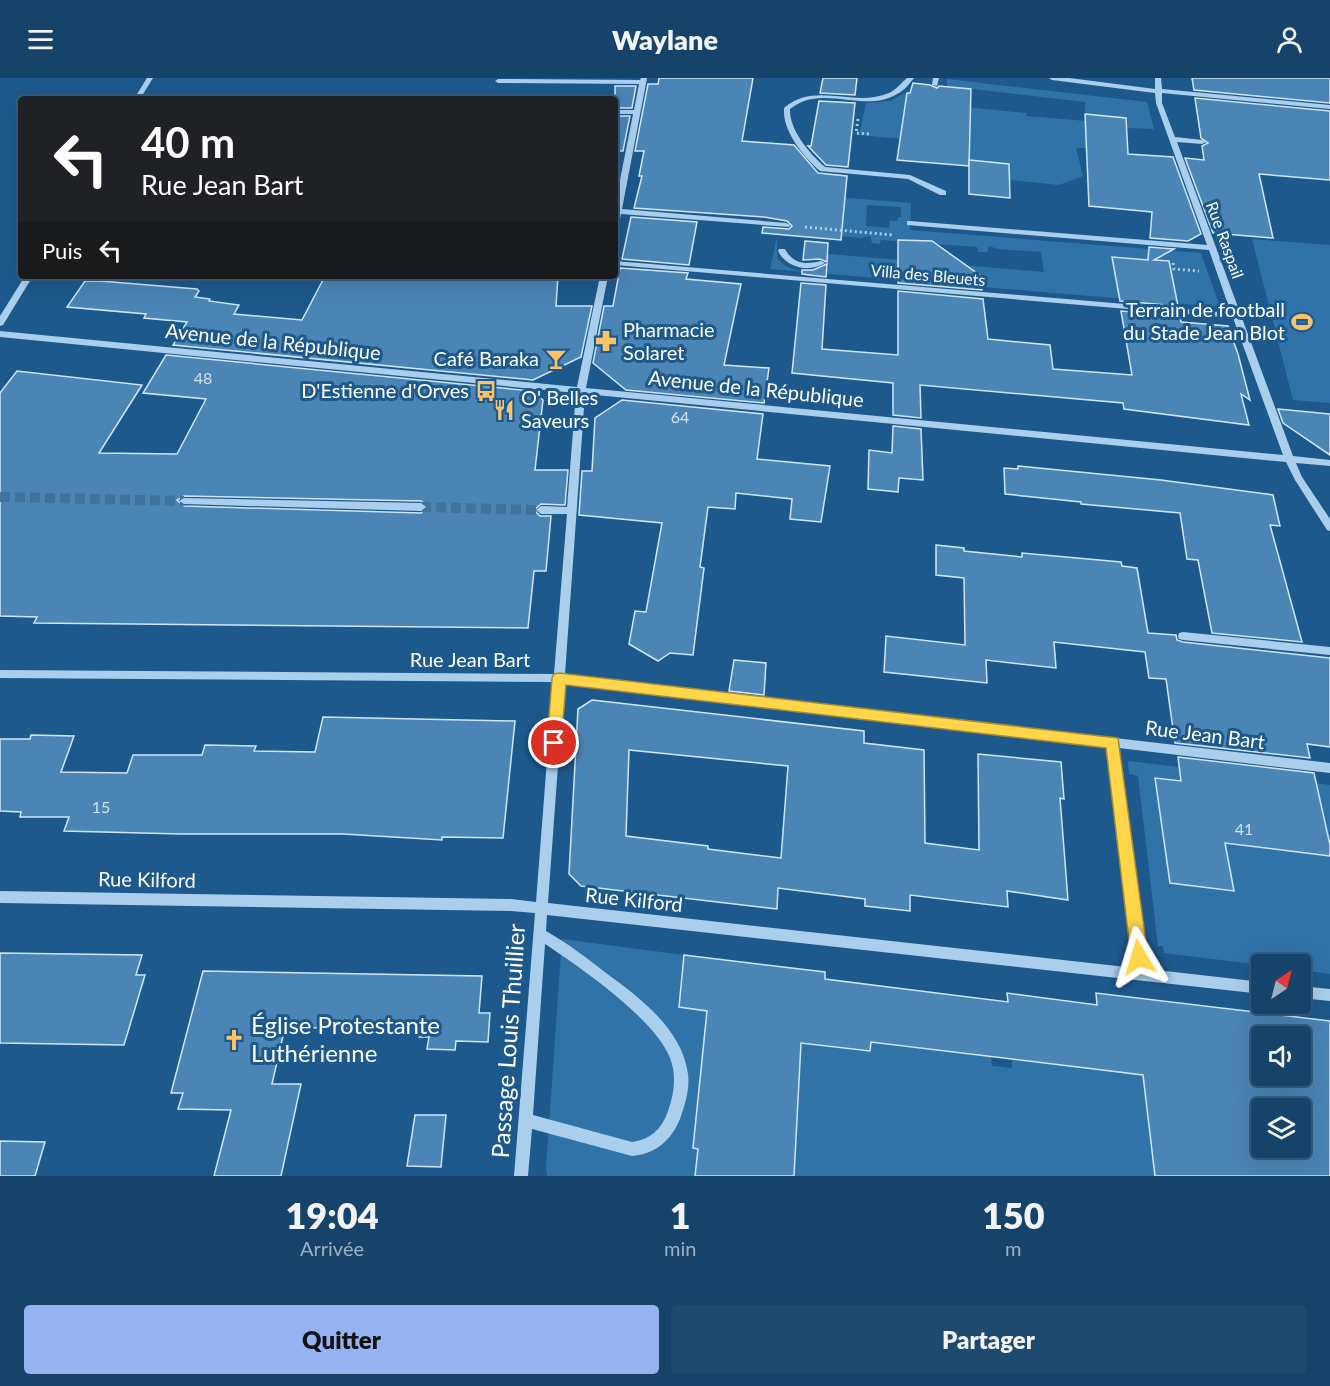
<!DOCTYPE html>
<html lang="fr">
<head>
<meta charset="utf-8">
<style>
	:root { --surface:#164369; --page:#1f4a6f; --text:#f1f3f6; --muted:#9eb0c0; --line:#355c7d; --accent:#95b2f1 }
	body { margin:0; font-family:Lato,sans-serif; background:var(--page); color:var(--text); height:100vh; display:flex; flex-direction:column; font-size:22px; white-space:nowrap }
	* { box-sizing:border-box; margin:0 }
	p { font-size:20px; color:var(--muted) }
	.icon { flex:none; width:33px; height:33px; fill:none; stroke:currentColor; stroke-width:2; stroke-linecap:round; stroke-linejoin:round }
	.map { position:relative; height:1098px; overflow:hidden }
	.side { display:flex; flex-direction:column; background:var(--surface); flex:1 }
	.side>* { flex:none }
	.top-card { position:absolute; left:18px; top:18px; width:600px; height:183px; border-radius:6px; box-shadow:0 6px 24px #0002,0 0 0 2px var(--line); background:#202124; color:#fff; overflow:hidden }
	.needle { width:39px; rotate:35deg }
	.buttons { position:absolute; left:1251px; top:876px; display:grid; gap:12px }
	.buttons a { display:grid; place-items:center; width:60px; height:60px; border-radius:6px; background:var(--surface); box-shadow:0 6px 24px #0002,0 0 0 2px var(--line); font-size:30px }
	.pin { position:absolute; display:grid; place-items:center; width:51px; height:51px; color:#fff; margin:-26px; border:3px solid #fff; border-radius:50%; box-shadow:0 2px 6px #0007 }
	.me { position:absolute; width:66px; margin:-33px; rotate:353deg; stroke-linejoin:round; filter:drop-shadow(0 0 4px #0008) }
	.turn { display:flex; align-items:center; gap:21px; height:126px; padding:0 24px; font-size:27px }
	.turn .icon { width:78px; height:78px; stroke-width:2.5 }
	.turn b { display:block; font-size:42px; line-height:51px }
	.then { display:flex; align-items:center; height:57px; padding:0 24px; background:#0003; gap:12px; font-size:22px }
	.eta { display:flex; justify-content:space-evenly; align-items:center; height:102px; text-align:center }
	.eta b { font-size:36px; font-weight:800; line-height:42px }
	.primary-button { display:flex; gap:12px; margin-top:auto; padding:12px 24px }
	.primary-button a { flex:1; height:69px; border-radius:6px; background:var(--accent); color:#111; font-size:24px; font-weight:800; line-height:69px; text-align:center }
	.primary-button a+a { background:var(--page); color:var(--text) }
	header { display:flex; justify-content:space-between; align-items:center; height:78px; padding:0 24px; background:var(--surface); font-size:27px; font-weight:800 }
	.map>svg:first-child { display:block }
</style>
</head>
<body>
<header><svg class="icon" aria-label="menu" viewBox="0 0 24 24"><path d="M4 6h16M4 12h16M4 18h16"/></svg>Waylane<svg class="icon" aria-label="person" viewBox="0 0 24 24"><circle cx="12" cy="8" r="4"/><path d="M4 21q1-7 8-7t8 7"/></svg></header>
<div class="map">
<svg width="1330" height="1098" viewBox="0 0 1330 1098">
	<rect width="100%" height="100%" fill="#1d598c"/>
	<g fill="#3073a9" fill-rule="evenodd">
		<path d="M947,1L1147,24L1154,51L1127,50L1126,40L1085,36V24L947,8Z"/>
		<path d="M904,15L910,18L909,23L1026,35L1027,38L1086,43L1087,70H1076L1083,98L1059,107L1010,102L1009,86L969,82V67L859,57L866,25L891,23Z"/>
		<path d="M823,118L911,125L910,152L1201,175L1220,229L770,191L777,159V180C788,195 813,196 829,189L816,181V175L1044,194L1041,174L998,171L989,168L987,174H978L977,169L881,162L880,166L872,165L870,158L861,160L818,156ZM867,127L901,129V139H898L897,143H890L889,150L866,148Z"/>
		<path d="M1252,161L1330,167V325L1293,322Z"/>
		<path d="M1128,683L1330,707V896L1301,892L1300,886L1261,887L1164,875L1163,868H1158L1138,698L1129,696Z"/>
		<path d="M562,861L684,877L679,929L711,933L703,975L693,1070L698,1071L695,1098H547L546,1090Z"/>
		<path d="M801,955L851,971L870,973L871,964L991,978L992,988L1012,990V981L1143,997L1155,1098H794Z"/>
	</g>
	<g fill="#4a85b6" stroke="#cfe6f9" stroke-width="1.5" fill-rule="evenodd">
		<path d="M659,0H753L742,63L794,67L818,95L847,98L841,162L762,155L763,149L789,151L792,148L787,143L764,139L634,130L642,98H639L644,73H635L648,6H658Z"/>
		<path d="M823,0H857L855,17L820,15Z"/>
		<path d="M1192,0H1330V25L1194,12Z"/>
		<path d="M913,5L930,7L937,10L939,8L971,11L969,88L897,82L907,15H910Z"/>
		<path d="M615,8H636L632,30H615Z"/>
		<path d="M1195,20L1330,33V102L1259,96L1273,160L1213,155L1185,80L1204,82L1202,68L1208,65L1201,60Z"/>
		<path d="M819,23L855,25L848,89L826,87L808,68H811Z"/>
		<path d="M1085,36L1126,40L1128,76L1173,79L1201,156L1188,163L1150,160L1152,134L1089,128Z"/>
		<path d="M615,38H630L623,73H615Z"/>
		<path d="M969,82L1009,86L1010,120L969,116Z"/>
		<path d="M631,139L697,144L689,187L622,181Z"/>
		<path d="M898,162L932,163L981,198L982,212L898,205Z"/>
		<path d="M805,163L828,165L827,184L820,181L803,182Z"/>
		<path d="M1149,169L1174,171L1154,182L1169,183L1178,228L1120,223L1112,179L1148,182Z"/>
		<path d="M827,186L826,199L802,196V192H813Z"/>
		<path d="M620,190L688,195L686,201L741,206L724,287L769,290L764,325L626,312L593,285L604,228H613Z"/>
		<path d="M325,198H558L556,228H592L581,279L533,302L173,267L187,244L144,240L146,236L67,229L85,203H100L197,211L199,213L195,219L210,221L209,223L239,227L234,236L302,242Z"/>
		<path d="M801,205L826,207L822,271L898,277V213L983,221L988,261L1050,267L1053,291L1132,297L1121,233L1180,238L1181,244L1228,248L1238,276L1250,322L1241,316L1249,347L1124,331L1123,325L920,307L921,340L893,337V305L792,295Z"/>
		<path d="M166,277L532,313L543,322L535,392H568L565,427L541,426L534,432L540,438H551L546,493H534L528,550L34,545L37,539L0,538V315L17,293L142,307L99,375L177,376L206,321L143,315ZM184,418L421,423L428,429L421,435L184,428L177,422Z"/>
		<path d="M622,322L763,336L757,381L830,388L821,444L790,441L792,421L736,415L735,431L708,429L700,489L704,490L693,577L670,575L658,583L629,566L635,533L646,534L662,445L579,437L582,393H592L595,340Z"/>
		<path d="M1278,331L1330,336V377L1283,345Z"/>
		<path d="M893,348L921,351L923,402L899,400L898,414L868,411L869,372L892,375Z"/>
		<path d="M1018,388L1161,402L1273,417L1280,448L1270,447L1302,564L1212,555L1198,482L1187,481L1180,435L1081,426V424L1005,416L1004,390L1018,391Z"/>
		<path d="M936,467L964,470V473L1022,479V475L1121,484L1122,488L1137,490L1148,555L1176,557L1177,562L1183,564L1330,580V669L1307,666L1310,680L1175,665L1166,601L1149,600L1145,574L1054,564L1056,590L986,582L987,605L884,594L886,558L965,567L964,500L936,497Z"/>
		<path d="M734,582L766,585L764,617L729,613Z"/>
		<path d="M592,622L864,653V665L924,672L925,765L979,772L978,676L1061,684L1064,721L1060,720L1068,822L1007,813L1008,829L910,817V833L865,828V821L778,810L777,831L581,808L569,796L578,631ZM629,672L788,688L781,780L708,771V768L626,758Z"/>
		<path d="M323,639L515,643L503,760L442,759V762L343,756H181L64,753L69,739H20L21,734L0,733V661H30L31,657L74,658L61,694L127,695L133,677H202L205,667L256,668L254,673L315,674Z"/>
		<path d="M1178,679L1314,695L1330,767V778L1225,765L1234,813L1170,805L1155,700L1181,703Z"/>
		<path d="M0,875L142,877L136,897H145L124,967L0,965Z"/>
		<path d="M684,877L825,894V901L1008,924L1007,915L1097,927L1096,915L1330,943V1098H1155L1143,997L871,964L870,973L801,965L794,1098H695L698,1071L693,1070L707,933L679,929ZM1262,958H1300V998H1262ZM1262,1030H1300V1070H1262Z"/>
		<path d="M203,893L482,898L479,935H490L488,964L456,963L455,972L427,971L429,959H419L421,949L357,947L356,951L285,949L272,1006H301L281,1098H214L231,1032L178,1031L183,1015H171Z"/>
		<path d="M415,1037H446L441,1089L407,1088Z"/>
		<path d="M0,1063L45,1064L35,1098H0Z"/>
	</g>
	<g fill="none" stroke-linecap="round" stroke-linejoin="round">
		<g stroke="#3f729d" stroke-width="10" stroke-dasharray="10 5" stroke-linecap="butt">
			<path d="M0,419L184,423"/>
			<path d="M421,429L541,432"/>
		</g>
		<g stroke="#a9cfed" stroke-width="3" stroke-dasharray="2 3" stroke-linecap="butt">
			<path d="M858,41L856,55L870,56"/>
			<path d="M805,149L893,157"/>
			<path d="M1173,185L1174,191L1199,193"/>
		</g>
		<g fill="#a9cfed" fill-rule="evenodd">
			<path d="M147,0H153L140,21H134Z"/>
			<path d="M641,0H647L622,131L786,145L790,147L789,149L621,136L619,146L615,148V127L633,36H615V32H634L639,6L498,5L495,3L498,1L640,2Z"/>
			<path d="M907,0H914C909,6 904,13 897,16C871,32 840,16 812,21C804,22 797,26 790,31C789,52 810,76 825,89L910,97L946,113V117H940L908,101L820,93C804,79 782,53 784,30C815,3 854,30 889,15C896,12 901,5 907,0Z"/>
			<path d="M933,0H939L937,8L932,7Z"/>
			<path d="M1049,0H1069L1155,11V0H1161L1162,11L1330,27V31L1162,15V25L1175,59L1202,62L1206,64L1202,66L1177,64L1293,378L1330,382V388L1296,385L1302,399L1330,441V453L1327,452L1295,402L1286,384L585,316L565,596L1330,685V695L1119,670L1148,891L1262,904V916L547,837L546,853C567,865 587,880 606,895C640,920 682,951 688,996C690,1011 685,1027 680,1041C671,1063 655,1076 632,1078L532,1051L528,1098H514L535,835L511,833L0,825V813L511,821L536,824L553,604L0,600V592L554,596L567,436H541L536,432L541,428L567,429L576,315L0,259V253L577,309L600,198H608L586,310L1283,377L1233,240L615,187V183L1231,235L1209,172L907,147V143H910L1207,167L1156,25L1155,15L1052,2ZM564,605L1108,669L1135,890L548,825ZM545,866C580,889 655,941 670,980C677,998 674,1016 668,1033C662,1051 650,1062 632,1064L533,1037Z"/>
			<path d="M779,171H785C793,186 806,187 821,183L825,185C810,195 786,190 778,173Z"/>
			<path d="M25,198H33L3,247L0,248V238Z"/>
			<path d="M184,420L421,425L426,429L421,433L184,426L179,423Z"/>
			<path d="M1183,554L1330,569V577L1183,562L1179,561L1178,558L1179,555Z"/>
			<path d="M1300,908L1330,911V923L1300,920Z"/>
		</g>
	</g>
	<path fill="#ffd54a" stroke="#a68a30" stroke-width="1.5" d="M559,595L1118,660L1148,879L1145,884L1139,887L1134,884L1131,879L1106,670L566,607L561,665L559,670L554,672L549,670L547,665L552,600L554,596Z"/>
	<defs>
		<symbol id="stadium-bare" viewBox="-9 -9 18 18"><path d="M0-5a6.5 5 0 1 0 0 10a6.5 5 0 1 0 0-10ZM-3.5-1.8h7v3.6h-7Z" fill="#fcc267" stroke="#1d598c" stroke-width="2.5" paint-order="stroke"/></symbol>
		<symbol id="pharmacy-bare" viewBox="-9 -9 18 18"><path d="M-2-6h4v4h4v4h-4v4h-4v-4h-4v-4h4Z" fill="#fcc267" stroke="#1d598c" stroke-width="2.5" paint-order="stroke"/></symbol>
		<symbol id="bar-bare" viewBox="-9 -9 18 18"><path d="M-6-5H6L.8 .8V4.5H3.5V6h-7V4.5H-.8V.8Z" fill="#fcc267" stroke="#1d598c" stroke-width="2.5" paint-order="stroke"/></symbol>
		<symbol id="bus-bare" viewBox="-9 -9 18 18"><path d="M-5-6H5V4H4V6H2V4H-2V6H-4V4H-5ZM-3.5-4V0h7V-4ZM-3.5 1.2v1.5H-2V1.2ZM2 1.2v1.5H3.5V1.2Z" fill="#fcc267" stroke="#1d598c" stroke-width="2.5" paint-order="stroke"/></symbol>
		<symbol id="restaurant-bare" viewBox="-9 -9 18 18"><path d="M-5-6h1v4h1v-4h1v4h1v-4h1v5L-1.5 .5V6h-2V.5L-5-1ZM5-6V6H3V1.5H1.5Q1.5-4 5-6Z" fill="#fcc267" stroke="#1d598c" stroke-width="2.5" paint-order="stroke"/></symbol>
		<symbol id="church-bare" viewBox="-9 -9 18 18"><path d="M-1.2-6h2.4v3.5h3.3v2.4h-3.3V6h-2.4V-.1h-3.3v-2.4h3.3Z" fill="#fcc267" stroke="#1d598c" stroke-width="2.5" paint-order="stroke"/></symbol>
	</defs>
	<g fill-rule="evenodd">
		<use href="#stadium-bare" x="1287" y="229" width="30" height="30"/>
		<use href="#pharmacy-bare" x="591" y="248" width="30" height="30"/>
		<use href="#bar-bare" x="541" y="266" width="30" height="30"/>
		<use href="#bus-bare" x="471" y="298" width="30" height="30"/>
		<use href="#restaurant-bare" x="489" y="317" width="30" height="30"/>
		<use href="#church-bare" x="219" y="947" width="30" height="30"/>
	</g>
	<g text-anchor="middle" stroke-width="6" stroke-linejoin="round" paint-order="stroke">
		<g font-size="16" fill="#fff" stroke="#1d598c">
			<text transform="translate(1225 162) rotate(70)" y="6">Rue Raspail</text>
			<text transform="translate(928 197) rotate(5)" y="6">Villa des Bleuets</text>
		</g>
		<g font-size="16" fill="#d2e0ed">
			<text x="203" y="306">48</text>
			<text x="680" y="345">64</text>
			<text x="101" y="735">15</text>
			<text x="1244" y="757">41</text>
		</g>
		<g font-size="20" fill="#fff" stroke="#1d598c" text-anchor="end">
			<text x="1285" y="239">Terrain de football<tspan x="1285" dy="23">du Stade Jean Blot</tspan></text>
			<text x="623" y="259" text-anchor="start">Pharmacie<tspan x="623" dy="23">Solaret</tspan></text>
			<text x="539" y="288">Café Baraka</text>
			<text x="469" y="320">D'Estienne d'Orves</text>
			<text x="521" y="327" text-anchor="start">O' Belles<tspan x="521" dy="23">Saveurs</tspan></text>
		</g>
		<g font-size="20" fill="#fff" stroke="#1d598c">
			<text transform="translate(273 264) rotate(6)" y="7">Avenue de la République</text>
			<text transform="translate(756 311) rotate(6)" y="7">Avenue de la République</text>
			<text x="470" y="589">Rue Jean Bart</text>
			<text transform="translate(1205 657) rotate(7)" y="7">Rue Jean Bart</text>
			<text transform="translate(147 802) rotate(1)" y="7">Rue Kilford</text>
			<text transform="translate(634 822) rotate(6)" y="7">Rue Kilford</text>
		</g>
		<g font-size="24" fill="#fff" stroke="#1d598c" text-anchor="start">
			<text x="251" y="956">Église Protestante<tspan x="251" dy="28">Luthérienne</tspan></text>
		</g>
		<g font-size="24" fill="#fff" stroke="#1d598c">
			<text transform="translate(509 963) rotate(-86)" y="8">Passage Louis Thuillier</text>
		</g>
	</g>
</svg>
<div class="buttons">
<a><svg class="needle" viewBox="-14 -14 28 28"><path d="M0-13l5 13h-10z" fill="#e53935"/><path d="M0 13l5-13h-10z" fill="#9eb0c0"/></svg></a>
<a><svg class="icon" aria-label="sound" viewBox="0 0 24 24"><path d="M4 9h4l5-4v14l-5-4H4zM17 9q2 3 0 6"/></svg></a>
<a><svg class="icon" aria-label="layers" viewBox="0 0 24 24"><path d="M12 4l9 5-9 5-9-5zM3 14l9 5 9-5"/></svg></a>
</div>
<div class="pin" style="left:554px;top:665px;background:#d93025"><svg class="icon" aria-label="arrive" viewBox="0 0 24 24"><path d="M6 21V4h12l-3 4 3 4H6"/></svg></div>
<svg class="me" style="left:1139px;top:879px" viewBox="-20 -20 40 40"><path d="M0-17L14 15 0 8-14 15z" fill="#ffd54a" stroke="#fff" stroke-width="4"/></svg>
<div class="top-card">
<div class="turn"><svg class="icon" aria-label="left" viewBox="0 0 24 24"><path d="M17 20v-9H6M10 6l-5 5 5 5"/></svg><div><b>40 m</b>Rue Jean Bart</div></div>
<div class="then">Puis<svg class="icon" aria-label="left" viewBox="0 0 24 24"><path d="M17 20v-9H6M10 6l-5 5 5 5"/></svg></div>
</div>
</div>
<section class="side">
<div class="eta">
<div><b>19:04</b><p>Arrivée</p></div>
<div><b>1</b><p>min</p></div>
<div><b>150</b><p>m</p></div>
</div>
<div class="primary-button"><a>Quitter</a><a>Partager</a></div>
</section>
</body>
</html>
